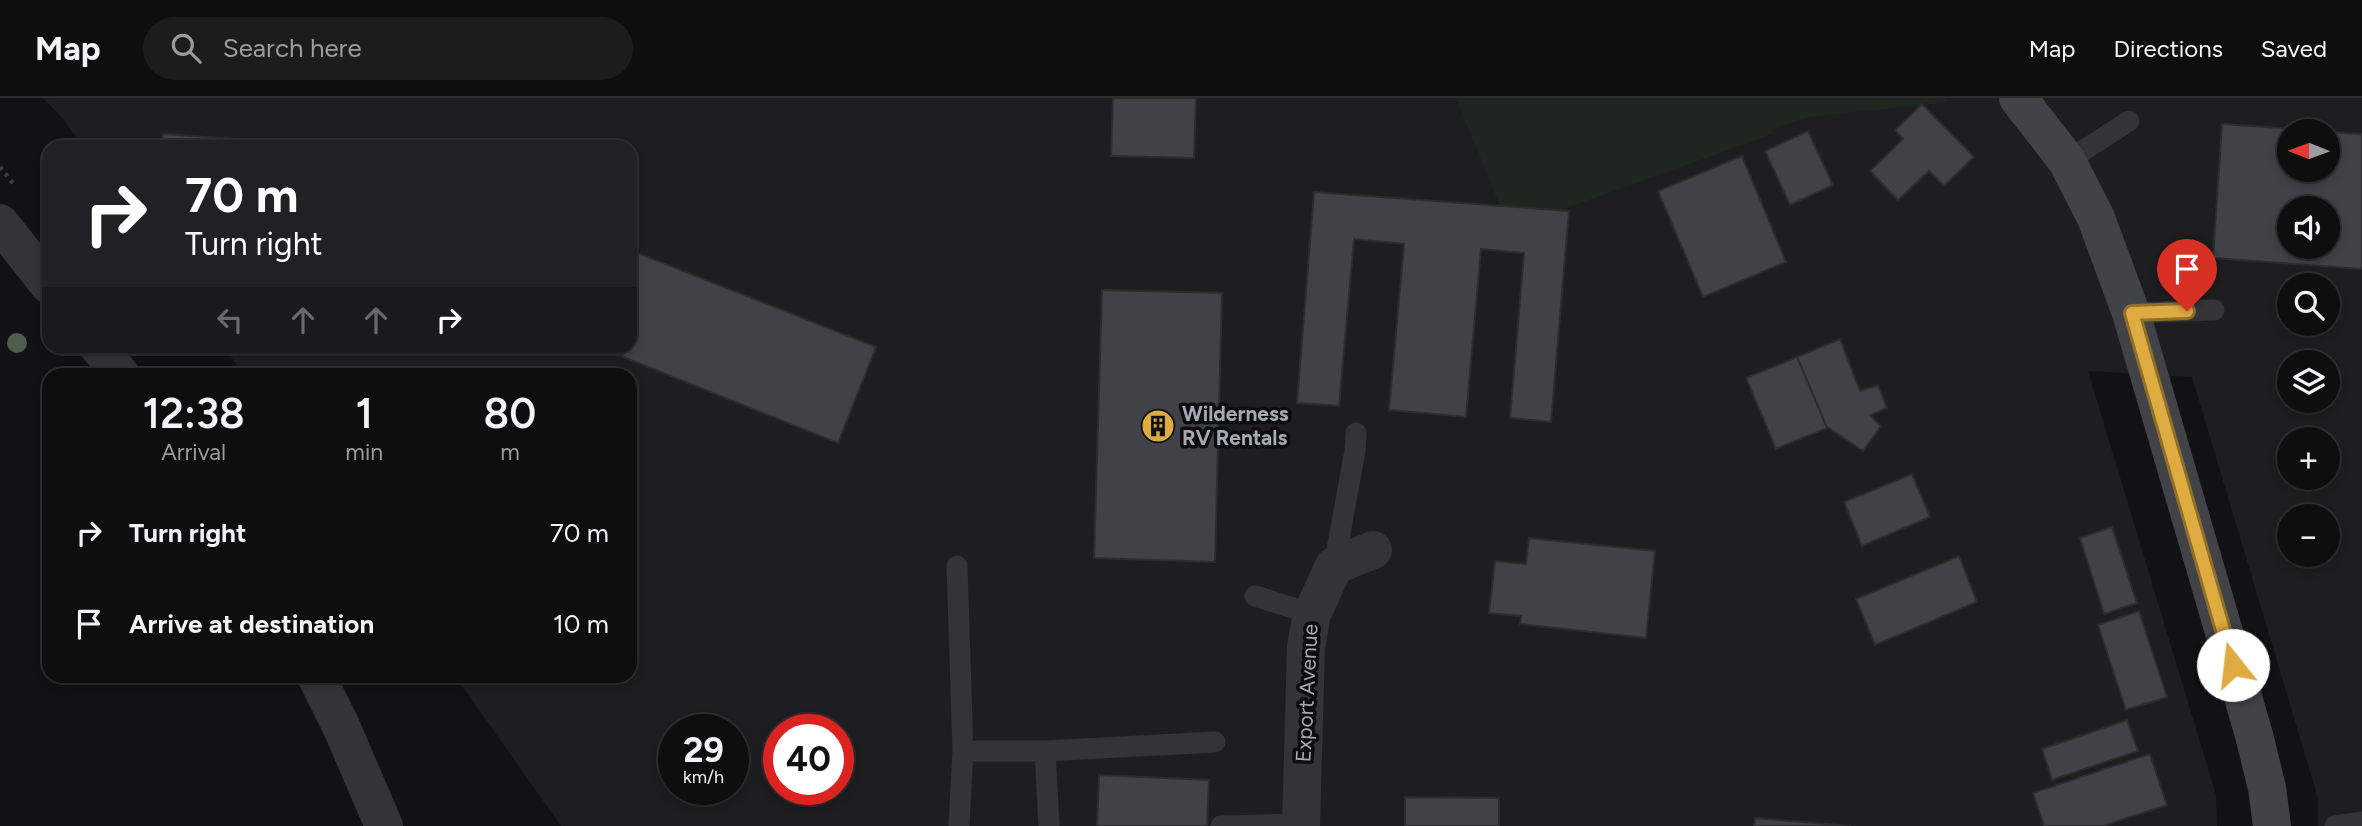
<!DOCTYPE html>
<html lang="en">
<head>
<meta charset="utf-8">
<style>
	:root { --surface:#0e0e0f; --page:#1c1c1d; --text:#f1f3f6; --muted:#9b9c9e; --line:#2e2e2f }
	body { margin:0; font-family:Figtree,sans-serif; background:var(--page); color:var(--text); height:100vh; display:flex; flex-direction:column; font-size:26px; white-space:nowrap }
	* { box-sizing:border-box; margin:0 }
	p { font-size:23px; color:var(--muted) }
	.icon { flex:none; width:38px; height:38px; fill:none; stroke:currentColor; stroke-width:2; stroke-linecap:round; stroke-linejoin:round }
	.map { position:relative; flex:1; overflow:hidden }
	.panel { position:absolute; left:42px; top:270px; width:595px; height:315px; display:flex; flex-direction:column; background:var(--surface); border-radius:21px; box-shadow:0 4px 10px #0003,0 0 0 2px var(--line) }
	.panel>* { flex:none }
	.guide { position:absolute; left:42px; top:42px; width:595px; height:214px; border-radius:21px; box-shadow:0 4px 10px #0003,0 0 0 2px var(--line); background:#202124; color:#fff; overflow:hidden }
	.needle { width:46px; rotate:271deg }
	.buttons { position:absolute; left:2277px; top:21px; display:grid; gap:14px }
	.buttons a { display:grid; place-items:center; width:63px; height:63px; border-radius:50%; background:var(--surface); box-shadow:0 4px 10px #0003,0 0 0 2px var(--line); font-size:35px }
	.speed { position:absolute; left:658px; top:616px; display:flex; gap:14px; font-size:35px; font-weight:700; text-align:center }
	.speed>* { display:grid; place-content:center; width:91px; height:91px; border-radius:50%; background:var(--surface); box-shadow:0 4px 10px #0003,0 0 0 2px var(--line); line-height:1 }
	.speed small { font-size:18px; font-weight:400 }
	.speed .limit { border:10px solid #d22; background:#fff; color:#111 }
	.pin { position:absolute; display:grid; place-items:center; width:60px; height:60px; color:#fff; margin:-72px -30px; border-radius:50% 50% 50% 0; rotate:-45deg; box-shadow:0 0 7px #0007 }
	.pin .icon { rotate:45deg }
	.me { position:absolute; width:77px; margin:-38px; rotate:344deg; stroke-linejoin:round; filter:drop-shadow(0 0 5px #0008) }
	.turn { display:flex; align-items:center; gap:24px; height:147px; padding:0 28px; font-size:32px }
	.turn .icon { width:91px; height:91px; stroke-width:2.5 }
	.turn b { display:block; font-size:49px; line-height:60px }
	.lanes { display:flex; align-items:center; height:66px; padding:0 28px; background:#0003; justify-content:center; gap:35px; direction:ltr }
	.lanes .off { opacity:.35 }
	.eta { display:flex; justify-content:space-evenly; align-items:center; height:119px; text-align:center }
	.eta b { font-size:42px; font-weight:600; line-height:49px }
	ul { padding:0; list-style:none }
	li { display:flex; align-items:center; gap:21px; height:91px; padding:0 28px }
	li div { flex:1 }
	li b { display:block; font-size:26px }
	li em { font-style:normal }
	header { display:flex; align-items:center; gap:42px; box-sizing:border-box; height:98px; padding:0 35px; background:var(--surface); border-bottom:2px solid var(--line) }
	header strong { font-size:33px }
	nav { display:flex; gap:38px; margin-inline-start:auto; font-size:24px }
	.search { width:490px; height:63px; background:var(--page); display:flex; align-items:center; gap:18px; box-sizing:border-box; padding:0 24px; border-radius:38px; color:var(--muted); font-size:26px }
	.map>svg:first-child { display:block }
</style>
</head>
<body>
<header>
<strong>Map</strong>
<div class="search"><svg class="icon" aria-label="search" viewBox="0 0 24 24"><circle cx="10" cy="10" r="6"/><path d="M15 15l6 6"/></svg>Search here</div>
<nav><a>Map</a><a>Directions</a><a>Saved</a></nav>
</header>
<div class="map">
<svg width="2362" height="728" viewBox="0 0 2362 728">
	<rect width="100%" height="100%" fill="#121214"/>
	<path fill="#1e1e20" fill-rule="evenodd" d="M43,0H2362V728H2318V700L2192,279L2088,273L2216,697L2217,728H561L455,578H630V276H243L224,249L630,248V49H83L65,23ZM2289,33H2328V72H2289ZM2289,110H2328V149H2289ZM2289,187H2328V226H2289ZM2289,264H2328V303H2289ZM2289,341H2328V380H2289ZM2289,418H2328V457H2289ZM674,632H733V691H674ZM779,632H838V691H779Z"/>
	<path fill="#1f2620" d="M1456,0H1944L1949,4L1810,19L1771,31L1773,36L1561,112L1500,108Z"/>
	<g fill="#414247" stroke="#2d2c2f" stroke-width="2" fill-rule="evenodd">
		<path d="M1113,0H1196L1194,60L1111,58Z"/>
		<path d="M1922,6L1974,59L1944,88L1929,73L1898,102L1870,73L1903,41L1895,32Z"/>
		<path d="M2222,26L2323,33H2289V72H2328V34L2362,36V171L2213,160ZM2289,110H2328V149H2289Z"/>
		<path d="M1808,33L1833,87L1790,107L1765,53Z"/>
		<path d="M163,36L358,49H162Z"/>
		<path d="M1742,58L1786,164L1703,199L1658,93Z"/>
		<path d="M1314,94L1569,113L1551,324L1510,320L1524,155L1481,151L1466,319L1389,312L1404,146L1354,141L1339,308L1297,305Z"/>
		<path d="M630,152L876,249L838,345L596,248H630Z"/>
		<path d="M1102,192L1222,195L1215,464L1094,460Z"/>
		<path d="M1840,241L1860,293L1878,287L1887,310L1870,317L1881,328L1863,353L1826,328L1797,259Z"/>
		<path d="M1797,259L1827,330L1776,351L1746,280Z"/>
		<path d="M1912,376L1930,419L1862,448L1844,404Z"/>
		<path d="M2112,429L2137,505L2104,516L2080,440Z"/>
		<path d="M1529,440L1655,453L1646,540L1520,526L1521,518L1489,515L1495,463L1526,466Z"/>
		<path d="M1959,458L1977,504L1875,547L1856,501Z"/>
		<path d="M2139,513L2167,599L2126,612L2098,527Z"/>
		<path d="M2127,622L2138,653L2052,682L2042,651Z"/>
		<path d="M2150,656L2167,707L2103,728H2044L2033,695Z"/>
		<path d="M1099,677L1209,682L1207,728H1097Z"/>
		<path d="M1405,699L1499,700V728H1405Z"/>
		<path d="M1755,720L1851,728H1754Z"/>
	</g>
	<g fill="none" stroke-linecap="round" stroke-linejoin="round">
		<path stroke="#3a3b3f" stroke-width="4.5" stroke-dasharray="3.5 5" stroke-linecap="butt" d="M0,69L16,89"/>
		<g stroke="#343438" stroke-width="21">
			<path d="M2067,63L2129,23"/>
			<path d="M2131,215L2214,212"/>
			<path d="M957,468L963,653L959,728"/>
			<path d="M1334,468L1355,353L1356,335"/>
			<path d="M1255,498L1312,516"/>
			<path d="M963,653H1045L1215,644"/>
			<path d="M1045,653L1049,728"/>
			<path d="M1221,728L1301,726"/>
			<path d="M2335,728L2362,724"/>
		</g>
		<g stroke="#343438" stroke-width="38">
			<path d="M0,125L49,187"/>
			<path d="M98,248L120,276"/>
			<path d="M316,578L341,628L384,728"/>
			<path d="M1301,728L1306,549L1312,516L1334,468L1373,452"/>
		</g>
		<path stroke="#424348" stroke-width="38" d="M2018,0L2067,63L2096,120L2131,215L2254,637L2267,690L2272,728"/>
	</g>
	<circle fill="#4d5e4f" cx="17" cy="245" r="10"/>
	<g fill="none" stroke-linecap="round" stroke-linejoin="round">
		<defs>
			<path id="route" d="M2187,213L2132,215L2233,567"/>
		</defs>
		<use href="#route" stroke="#906f2a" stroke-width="18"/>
		<use href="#route" stroke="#ddab40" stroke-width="12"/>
	</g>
	<defs>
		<symbol id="building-disc" viewBox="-11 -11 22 22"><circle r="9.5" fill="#ddab40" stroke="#0d0d0f"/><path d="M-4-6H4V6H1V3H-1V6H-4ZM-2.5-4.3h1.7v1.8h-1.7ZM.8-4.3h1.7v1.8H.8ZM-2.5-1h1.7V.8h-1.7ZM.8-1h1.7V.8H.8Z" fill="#111"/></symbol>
	</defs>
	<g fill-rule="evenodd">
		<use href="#building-disc" x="1139" y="309" width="38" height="38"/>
	</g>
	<g text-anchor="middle" stroke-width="7" stroke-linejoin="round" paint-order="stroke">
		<g font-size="21" font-weight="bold" fill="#a5a9b3" stroke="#0d0d0f" text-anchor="start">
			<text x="1182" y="323">Wilderness<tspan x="1182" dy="24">RV Rentals</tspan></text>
		</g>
		<g font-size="21" fill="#a5a9b3" stroke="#0d0d0f">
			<text transform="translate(1307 595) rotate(-87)" y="7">Export Avenue</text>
		</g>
	</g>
</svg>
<div class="buttons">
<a><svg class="needle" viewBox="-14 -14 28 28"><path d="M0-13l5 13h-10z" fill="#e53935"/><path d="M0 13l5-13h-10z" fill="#9b9c9e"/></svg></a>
<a><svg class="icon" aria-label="sound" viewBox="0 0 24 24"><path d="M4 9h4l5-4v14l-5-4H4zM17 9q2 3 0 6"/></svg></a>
<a><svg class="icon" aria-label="search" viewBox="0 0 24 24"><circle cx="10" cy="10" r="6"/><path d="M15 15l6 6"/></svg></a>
<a><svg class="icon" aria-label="layers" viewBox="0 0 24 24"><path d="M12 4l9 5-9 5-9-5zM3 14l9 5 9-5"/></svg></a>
<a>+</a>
<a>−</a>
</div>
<div class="speed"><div>29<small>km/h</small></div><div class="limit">40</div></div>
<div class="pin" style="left:2187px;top:213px;background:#d93025"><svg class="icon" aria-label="arrive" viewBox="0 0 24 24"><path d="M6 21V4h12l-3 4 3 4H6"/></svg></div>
<svg class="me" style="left:2233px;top:567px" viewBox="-20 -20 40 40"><circle r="19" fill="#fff"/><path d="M0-13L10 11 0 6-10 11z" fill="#ddab40"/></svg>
<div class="guide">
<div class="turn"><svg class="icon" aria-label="right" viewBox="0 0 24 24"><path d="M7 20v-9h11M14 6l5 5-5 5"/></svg><div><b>70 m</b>Turn right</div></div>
<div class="lanes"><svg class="icon off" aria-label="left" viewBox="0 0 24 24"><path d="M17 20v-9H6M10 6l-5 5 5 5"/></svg><svg class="icon off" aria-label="ahead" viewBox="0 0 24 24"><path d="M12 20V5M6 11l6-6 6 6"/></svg><svg class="icon off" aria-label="ahead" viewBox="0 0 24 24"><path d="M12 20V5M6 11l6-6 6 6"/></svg><svg class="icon" aria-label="right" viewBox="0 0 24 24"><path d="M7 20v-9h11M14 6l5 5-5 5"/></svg></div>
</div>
<section class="panel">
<div class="eta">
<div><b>12:38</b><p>Arrival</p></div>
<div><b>1</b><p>min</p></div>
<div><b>80</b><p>m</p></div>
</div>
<ul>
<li><svg class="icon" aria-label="right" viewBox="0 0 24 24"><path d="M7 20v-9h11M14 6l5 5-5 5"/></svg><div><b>Turn right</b></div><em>70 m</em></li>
<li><svg class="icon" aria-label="arrive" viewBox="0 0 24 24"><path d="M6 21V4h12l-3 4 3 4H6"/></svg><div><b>Arrive at destination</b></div><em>10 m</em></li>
</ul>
</section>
</div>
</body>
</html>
